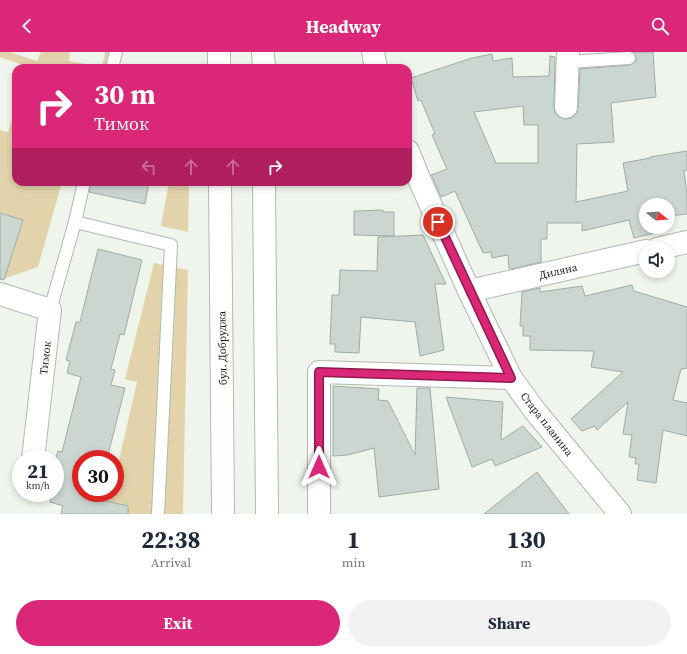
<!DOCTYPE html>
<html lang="en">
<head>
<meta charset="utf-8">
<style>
	:root { --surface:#fff; --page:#f2f2f3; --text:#1f2937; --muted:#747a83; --accent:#db2777 }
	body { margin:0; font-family:"Source Serif 4",serif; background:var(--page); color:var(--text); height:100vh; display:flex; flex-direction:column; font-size:15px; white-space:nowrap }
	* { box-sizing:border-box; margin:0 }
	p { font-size:13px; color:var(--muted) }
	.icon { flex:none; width:22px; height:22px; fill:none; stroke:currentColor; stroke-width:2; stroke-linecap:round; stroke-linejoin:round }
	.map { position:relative; height:462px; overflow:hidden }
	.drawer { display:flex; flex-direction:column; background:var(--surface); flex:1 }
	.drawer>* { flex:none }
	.banner { position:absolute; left:12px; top:12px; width:400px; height:122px; border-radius:12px; box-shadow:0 2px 6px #0003; background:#db2777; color:#fff; overflow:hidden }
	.needle { width:26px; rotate:107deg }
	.buttons { position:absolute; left:639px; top:146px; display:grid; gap:8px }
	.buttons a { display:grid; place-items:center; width:36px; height:36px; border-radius:50%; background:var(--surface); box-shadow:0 2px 6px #0003; font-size:20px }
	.speed { position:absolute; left:12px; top:398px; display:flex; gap:8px; font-size:20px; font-weight:700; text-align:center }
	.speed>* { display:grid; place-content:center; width:52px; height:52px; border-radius:50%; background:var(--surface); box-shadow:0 2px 6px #0003; line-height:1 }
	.speed small { font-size:10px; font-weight:400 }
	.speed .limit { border:6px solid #d22; background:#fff; color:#111 }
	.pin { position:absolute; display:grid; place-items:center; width:34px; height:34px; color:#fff; margin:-17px; border:2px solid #fff; border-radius:50%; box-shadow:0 1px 4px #0007 }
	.me { position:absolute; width:44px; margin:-22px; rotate:0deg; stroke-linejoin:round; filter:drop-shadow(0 0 3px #0008) }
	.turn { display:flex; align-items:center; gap:14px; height:84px; padding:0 16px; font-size:18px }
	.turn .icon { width:52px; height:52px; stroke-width:2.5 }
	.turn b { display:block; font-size:28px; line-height:34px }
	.lanes { display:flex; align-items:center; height:38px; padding:0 16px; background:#0003; justify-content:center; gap:20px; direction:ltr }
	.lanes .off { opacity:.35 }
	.eta { display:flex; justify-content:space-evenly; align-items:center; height:68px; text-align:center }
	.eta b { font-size:24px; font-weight:700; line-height:28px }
	.primary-button { display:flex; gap:8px; margin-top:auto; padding:8px 16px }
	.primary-button a { flex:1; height:46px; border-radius:24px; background:var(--accent); color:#fff; font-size:16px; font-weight:700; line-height:46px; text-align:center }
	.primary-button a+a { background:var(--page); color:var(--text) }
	header { display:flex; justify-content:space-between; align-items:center; height:52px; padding:0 16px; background:var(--accent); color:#fff; font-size:18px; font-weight:700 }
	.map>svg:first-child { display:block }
</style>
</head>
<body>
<header><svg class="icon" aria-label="back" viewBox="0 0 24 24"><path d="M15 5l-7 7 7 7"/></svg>Headway<svg class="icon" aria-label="search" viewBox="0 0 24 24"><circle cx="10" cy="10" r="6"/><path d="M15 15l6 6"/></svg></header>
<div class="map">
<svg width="687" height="462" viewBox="0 0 687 462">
	<rect width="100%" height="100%" fill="#eff5ed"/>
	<g fill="#e2d3aa">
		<path d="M0,0H10L37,9L41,0H70L69,9L102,15L105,0H112L109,16H28V15L0,5Z"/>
		<path d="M14,61H16V130H62L38,215L0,228V78L8,80Z"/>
		<path d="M169,130H189L188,180L161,174Z"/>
		<path d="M154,211L188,218L183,462H124L109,453L111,441H115V425L137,330L125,327Z"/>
	</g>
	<g fill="#ccd6d1" stroke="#a1aba6" fill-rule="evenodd">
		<path d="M633,0H653L656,45L611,51L614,90L577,92L576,150L628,139L623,111L650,106V105L687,99V118L684,119L687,143V162L668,164V153H646V175H668V178L634,186L629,168L582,179V171H547V187H541V210L516,216L509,217L508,203L492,206L491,200L483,201L455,139L441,145L432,124L431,123L447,117L432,83L435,82L421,48L418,49L411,26L472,6L492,2L493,9L512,6L513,25L549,24L550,4L555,5L554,55L555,61L559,65L566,67L572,66L576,62L578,56L580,17L630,13L636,9V5ZM523,54L524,73H538V111H496L474,60Z"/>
		<path d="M91,130H149L145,152L89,140Z"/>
		<path d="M383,158V160H394V184L354,183V159Z"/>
		<path d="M0,161L23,168L4,228L0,227Z"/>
		<path d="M423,183L446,232H435L444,298L420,304L415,270L361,265L359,301L335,300V292H330L332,243H339L340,218L377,219L378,185Z"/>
		<path d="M98,197L142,208L124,283L120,282L111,317L115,318L111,333L125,336L107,407H81V441H94L93,446L128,454V462H61L63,454L50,450L52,441H55V409L58,399L62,400L81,325L67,321L70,309L66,308L76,270H80Z"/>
		<path d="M632,233L634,239L687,255V316L681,317L673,348L687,351V384L663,378L656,431L637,428L639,412H635L636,406L629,405L632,383L623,382L628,350L597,378L595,374L582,379L571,367L623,320L591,315L594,299L530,298V284H523V274H520L522,240L540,236V240L582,234L585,244Z"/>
		<path d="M333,334L379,337L378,348L388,349L415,403L417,336H430L439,437L379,445L374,396L348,403L333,404Z"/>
		<path d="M446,345L503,350L501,388L523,374L542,395L495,414L492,407L472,415Z"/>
		<path d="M537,420L569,462H484Z"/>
	</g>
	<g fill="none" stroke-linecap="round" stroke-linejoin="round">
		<defs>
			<g id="service">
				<path d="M568,10L629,6"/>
				<path d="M112,16L116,0"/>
				<path d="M84,130L75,170L171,193L158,462"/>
				<path d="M50,258L75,170"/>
			</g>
			<g id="minor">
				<path d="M373,0L376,16"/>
				<path d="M566,55L568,0"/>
				<path d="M408,99L420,129L469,239L511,326L535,359L620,462"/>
				<path d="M657,197L687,190"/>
				<path d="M469,239L646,199"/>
				<path d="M0,242L50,258L33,407"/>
				<path d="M319,462V320L511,326"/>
			</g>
			<g id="secondary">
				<path d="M219,0V16"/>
				<path d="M263,0L264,16"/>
				<path d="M220,130L223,462"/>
				<path d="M264,130L267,462"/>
			</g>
		</defs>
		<use href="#service" stroke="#b2b9b1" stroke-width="14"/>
		<use href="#minor" stroke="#b2b9b1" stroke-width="24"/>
		<use href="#secondary" stroke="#b2b9b1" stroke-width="24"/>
		<use href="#service" stroke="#fff" stroke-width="12"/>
		<use href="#minor" stroke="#fff" stroke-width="22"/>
		<use href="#secondary" stroke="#fff" stroke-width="22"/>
	</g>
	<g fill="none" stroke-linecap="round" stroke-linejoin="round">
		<defs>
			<path id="route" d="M319,415V320L511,326L438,170"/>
		</defs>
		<use href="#route" stroke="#8e194d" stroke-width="10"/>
		<use href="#route" stroke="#db2777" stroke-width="7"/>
	</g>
	<g text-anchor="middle" stroke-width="4" stroke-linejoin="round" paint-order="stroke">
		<g font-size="11" fill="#1a1c19" stroke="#fff">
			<text transform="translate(558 219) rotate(-13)" y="4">Диляна</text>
			<text transform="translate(222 296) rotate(-91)" y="4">бул. Добруджа</text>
			<text transform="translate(45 306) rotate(-83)" y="4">Тимок</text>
			<text transform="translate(547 372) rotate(52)" y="4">Стара планина</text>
		</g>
	</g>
</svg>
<div class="buttons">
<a><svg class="needle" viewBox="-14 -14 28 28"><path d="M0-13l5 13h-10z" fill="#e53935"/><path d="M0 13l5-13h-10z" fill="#747a83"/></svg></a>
<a><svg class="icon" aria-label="sound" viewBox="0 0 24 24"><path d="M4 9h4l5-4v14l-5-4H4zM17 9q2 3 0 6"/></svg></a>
</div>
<div class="speed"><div>21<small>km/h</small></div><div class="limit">30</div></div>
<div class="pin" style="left:438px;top:170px;background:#d93025"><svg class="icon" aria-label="arrive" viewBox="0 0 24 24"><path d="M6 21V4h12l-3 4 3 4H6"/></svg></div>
<svg class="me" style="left:319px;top:415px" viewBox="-20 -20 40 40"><path d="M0-17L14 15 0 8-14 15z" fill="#db2777" stroke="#fff" stroke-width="4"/></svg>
<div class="banner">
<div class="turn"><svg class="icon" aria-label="right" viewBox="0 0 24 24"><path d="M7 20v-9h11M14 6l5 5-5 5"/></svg><div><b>30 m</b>Тимок</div></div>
<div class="lanes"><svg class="icon off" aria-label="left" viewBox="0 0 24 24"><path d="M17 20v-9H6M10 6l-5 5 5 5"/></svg><svg class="icon off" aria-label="ahead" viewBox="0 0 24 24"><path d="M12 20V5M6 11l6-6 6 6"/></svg><svg class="icon off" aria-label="ahead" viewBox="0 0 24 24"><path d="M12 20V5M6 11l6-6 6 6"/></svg><svg class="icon" aria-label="right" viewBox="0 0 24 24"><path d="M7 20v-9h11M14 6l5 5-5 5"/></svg></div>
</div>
</div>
<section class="drawer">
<div class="eta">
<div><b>22:38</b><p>Arrival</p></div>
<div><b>1</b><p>min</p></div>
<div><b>130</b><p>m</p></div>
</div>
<div class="primary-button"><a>Exit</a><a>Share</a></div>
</section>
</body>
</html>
